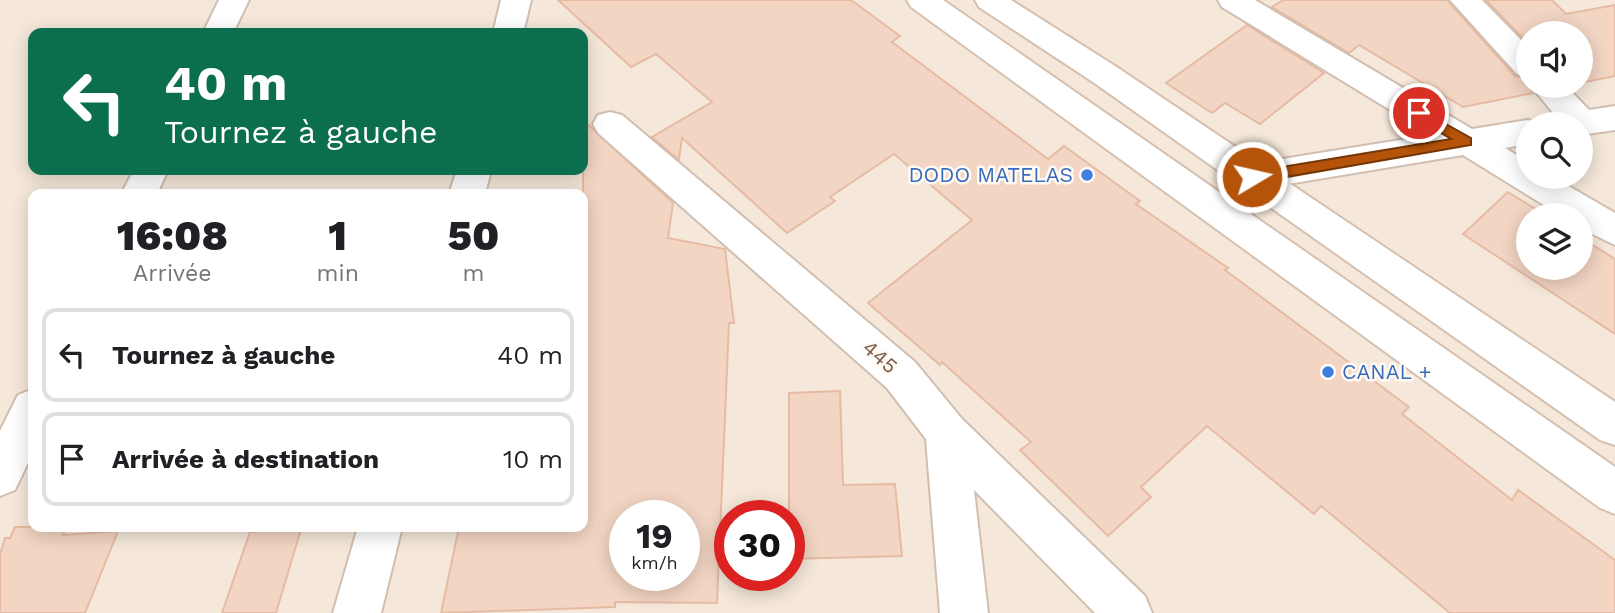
<!DOCTYPE html>
<html lang="fr">
<head>
<meta charset="utf-8">
<style>
	:root { --surface:#fff; --page:#f6f6f6; --text:#202124; --muted:#757577; --line:#e0e0e0 }
	body { margin:0; font-family:"Work Sans",sans-serif; background:var(--page); color:var(--text); height:100vh; display:flex; flex-direction:column; font-size:26px; white-space:nowrap }
	* { box-sizing:border-box; margin:0 }
	p { font-size:23px; color:var(--muted) }
	.icon { flex:none; width:38px; height:38px; fill:none; stroke:currentColor; stroke-width:2; stroke-linecap:round; stroke-linejoin:round }
	.map { position:relative; flex:1; overflow:hidden }
	.panel { position:absolute; left:28px; top:189px; width:560px; height:343px; display:flex; flex-direction:column; background:var(--surface); border-radius:14px; box-shadow:0 4px 18px #0003 }
	.panel>* { flex:none }
	.guide { position:absolute; left:28px; top:28px; width:560px; height:147px; border-radius:14px; box-shadow:0 4px 18px #0003; background:#0b6e4f; color:#fff; overflow:hidden }
	.buttons { position:absolute; left:1516px; top:21px; display:grid; gap:14px }
	.buttons a { display:grid; place-items:center; width:77px; height:77px; border-radius:50%; background:var(--surface); box-shadow:0 4px 18px #0003; font-size:35px }
	.speed { position:absolute; left:609px; top:500px; display:flex; gap:14px; font-size:35px; font-weight:700; text-align:center }
	.speed>* { display:grid; place-content:center; width:91px; height:91px; border-radius:50%; background:var(--surface); box-shadow:0 4px 18px #0003; line-height:1 }
	.speed small { font-size:18px; font-weight:400 }
	.speed .limit { border:10px solid #d22; background:#fff; color:#111 }
	.pin { position:absolute; display:grid; place-items:center; width:60px; height:60px; color:#fff; margin:-30px; border:4px solid #fff; border-radius:50%; box-shadow:0 2px 7px #0007 }
	.me { position:absolute; width:77px; margin:-38px; rotate:81deg; stroke-linejoin:round; filter:drop-shadow(0 0 5px #0008) }
	.turn { display:flex; align-items:center; gap:24px; height:147px; padding:0 21px; font-size:32px }
	.turn .icon { width:91px; height:91px; stroke-width:2.5 }
	.turn b { display:block; font-size:49px; line-height:60px }
	.eta { display:flex; justify-content:space-evenly; align-items:center; height:119px; text-align:center }
	.eta b { font-size:42px; font-weight:800; line-height:49px }
	ul { padding:0; list-style:none }
	li { display:flex; align-items:center; gap:21px; height:94px; margin:0 14px 10px; padding:0 7px; border:4px solid var(--line); border-radius:14px }
	li div { flex:1 }
	li b { display:block; font-size:26px }
	li em { font-style:normal }
	.map>svg:first-child { display:block }
</style>
</head>
<body>
<div class="map">
<svg width="1615" height="613" viewBox="0 0 1615 613">
	<rect width="100%" height="100%" fill="#fdf6ec"/>
	<path fill="#f5e8da" fill-rule="evenodd" d="M0,0H1615V613H0ZM33,33H583V170H33ZM1528,33H1580V86H1528ZM1528,124H1580V177H1528ZM33,194H583V527H33ZM1528,215H1580V268H1528ZM625,516H684V576H625ZM730,516H789V576H730Z"/>
	<g fill="#f3d5c3" stroke="#e6bba3" stroke-width="2" fill-rule="evenodd">
		<path d="M558,0H851L900,36L892,42L1048,159L1064,146L1140,201L1136,204L1228,268L1225,270L1409,407L1402,414L1512,500L1518,490L1615,560V613H1450L1321,506L1314,514L1207,426L1141,487L1151,497L1108,536L1020,450L1031,442L942,362L940,365L868,303L972,220L894,154L830,197L835,201L787,233L682,138L679,160L652,137L712,102L656,54L631,67Z"/>
		<path d="M1283,0H1447L1515,76L1528,79L1533,93L1463,107L1359,45L1349,53L1272,7Z"/>
		<path d="M1486,0H1552L1566,14L1615,5V76L1580,83V33H1528V43Z"/>
		<path d="M1247,25L1324,73L1260,124L1225,103L1212,113L1166,83Z"/>
		<path d="M583,120L673,203L668,238L725,249L734,323H729L717,603L615,602V607L441,613L459,527H583ZM625,516H684V576H625Z"/>
		<path d="M1508,192L1545,215H1528V268H1580V237L1615,259V334L1463,234Z"/>
		<path d="M840,391L843,485L895,484L902,556L789,559V393Z"/>
		<path d="M15,527H67L63,535L118,531L85,613H0V554L5,538H10Z"/>
		<path d="M301,529L276,613H222L250,532Z"/>
	</g>
	<g fill="none" stroke-linecap="round" stroke-linejoin="round">
		<defs>
			<g id="minor">
				<path d="M219,0H249L233,33H203Z"/>
				<path d="M1218,0H1255L1472,129L1528,120L1540,123L1528,124V144L1505,148L1528,162V177H1553L1615,213V245L1580,228V215H1560L1463,155L1252,190L1240,186L1235,177L1240,168L1252,164L1431,135L1222,7Z"/>
				<path d="M1450,0H1482L1528,47V77L1517,74Z"/>
				<path d="M1531,86H1566L1589,110L1615,106V130L1580,135V124H1556L1558,119Z"/>
				<path d="M610,112L622,115L915,362L962,419L1145,596L1152,613H1095L974,490L988,613H940L926,439L887,388L598,133L593,124L598,115Z"/>
				<path d="M134,170H168L157,194H121Z"/>
				<path d="M33,389V452L15,490L0,496V431L18,395Z"/>
			</g>
			<g id="tertiary">
				<path d="M501,0H531L523,33H493Z"/>
				<path d="M457,170H491L485,194H449Z"/>
				<path d="M358,527H402L381,613H333Z"/>
			</g>
			<g id="secondary">
				<path d="M907,0H943L1615,467V514L1600,508L911,7Z"/>
				<path d="M975,0H1011L1115,66L1615,402V445L1600,440L1093,82L979,7Z"/>
			</g>
		</defs>
		<use href="#minor" stroke="#d1beb0" stroke-width="4"/>
		<use href="#tertiary" stroke="#d1beb0" stroke-width="4"/>
		<use href="#secondary" stroke="#d6c0b0" stroke-width="4"/>
		<use href="#minor" fill="#fff" fill-rule="evenodd"/>
		<use href="#tertiary" fill="#fff" fill-rule="evenodd"/>
		<use href="#secondary" fill="#fff" fill-rule="evenodd"/>
	</g>
	<path fill="#b45309" stroke="#753606" stroke-width="2" d="M1419,109L1471,138V145L1252,183L1245,177L1252,172L1451,139L1415,117L1413,113Z"/>
	<g fill="#3f7fe0" stroke="#fffaf3" stroke-width="2.5">
		<circle cx="1087" cy="175" r="7"/>
		<circle cx="1328" cy="372" r="7"/>
	</g>
	<g text-anchor="middle" stroke-width="5" stroke-linejoin="round" paint-order="stroke">
		<g font-size="21" fill="#366cbe" stroke="#fffaf3" text-anchor="end">
			<text x="1073" y="182">DODO MATELAS</text>
			<text x="1342" y="379" text-anchor="start">CANAL +</text>
		</g>
		<g font-size="21" fill="#7a5c4d" stroke="#fffaf3">
			<text transform="translate(880 357) rotate(41)" y="7">445</text>
		</g>
	</g>
</svg>
<div class="buttons">
<a><svg class="icon" aria-label="sound" viewBox="0 0 24 24"><path d="M4 9h4l5-4v14l-5-4H4zM17 9q2 3 0 6"/></svg></a>
<a><svg class="icon" aria-label="search" viewBox="0 0 24 24"><circle cx="10" cy="10" r="6"/><path d="M15 15l6 6"/></svg></a>
<a><svg class="icon" aria-label="layers" viewBox="0 0 24 24"><path d="M12 4l9 5-9 5-9-5zM3 14l9 5 9-5"/></svg></a>
</div>
<div class="speed"><div>19<small>km/h</small></div><div class="limit">30</div></div>
<div class="pin" style="left:1419px;top:113px;background:#d93025"><svg class="icon" aria-label="arrive" viewBox="0 0 24 24"><path d="M6 21V4h12l-3 4 3 4H6"/></svg></div>
<svg class="me" style="left:1252px;top:177px" viewBox="-20 -20 40 40"><circle r="17" fill="#b45309" stroke="#fff" stroke-width="3"/><path d="M0-11L8 9 0 5-8 9z" fill="#fff"/></svg>
<div class="guide">
<div class="turn"><svg class="icon" aria-label="left" viewBox="0 0 24 24"><path d="M17 20v-9H6M10 6l-5 5 5 5"/></svg><div><b>40 m</b>Tournez à gauche</div></div>
</div>
<section class="panel">
<div class="eta">
<div><b>16:08</b><p>Arrivée</p></div>
<div><b>1</b><p>min</p></div>
<div><b>50</b><p>m</p></div>
</div>
<ul>
<li><svg class="icon" aria-label="left" viewBox="0 0 24 24"><path d="M17 20v-9H6M10 6l-5 5 5 5"/></svg><div><b>Tournez à gauche</b></div><em>40 m</em></li>
<li><svg class="icon" aria-label="arrive" viewBox="0 0 24 24"><path d="M6 21V4h12l-3 4 3 4H6"/></svg><div><b>Arrivée à destination</b></div><em>10 m</em></li>
</ul>
</section>
</div>
</body>
</html>
